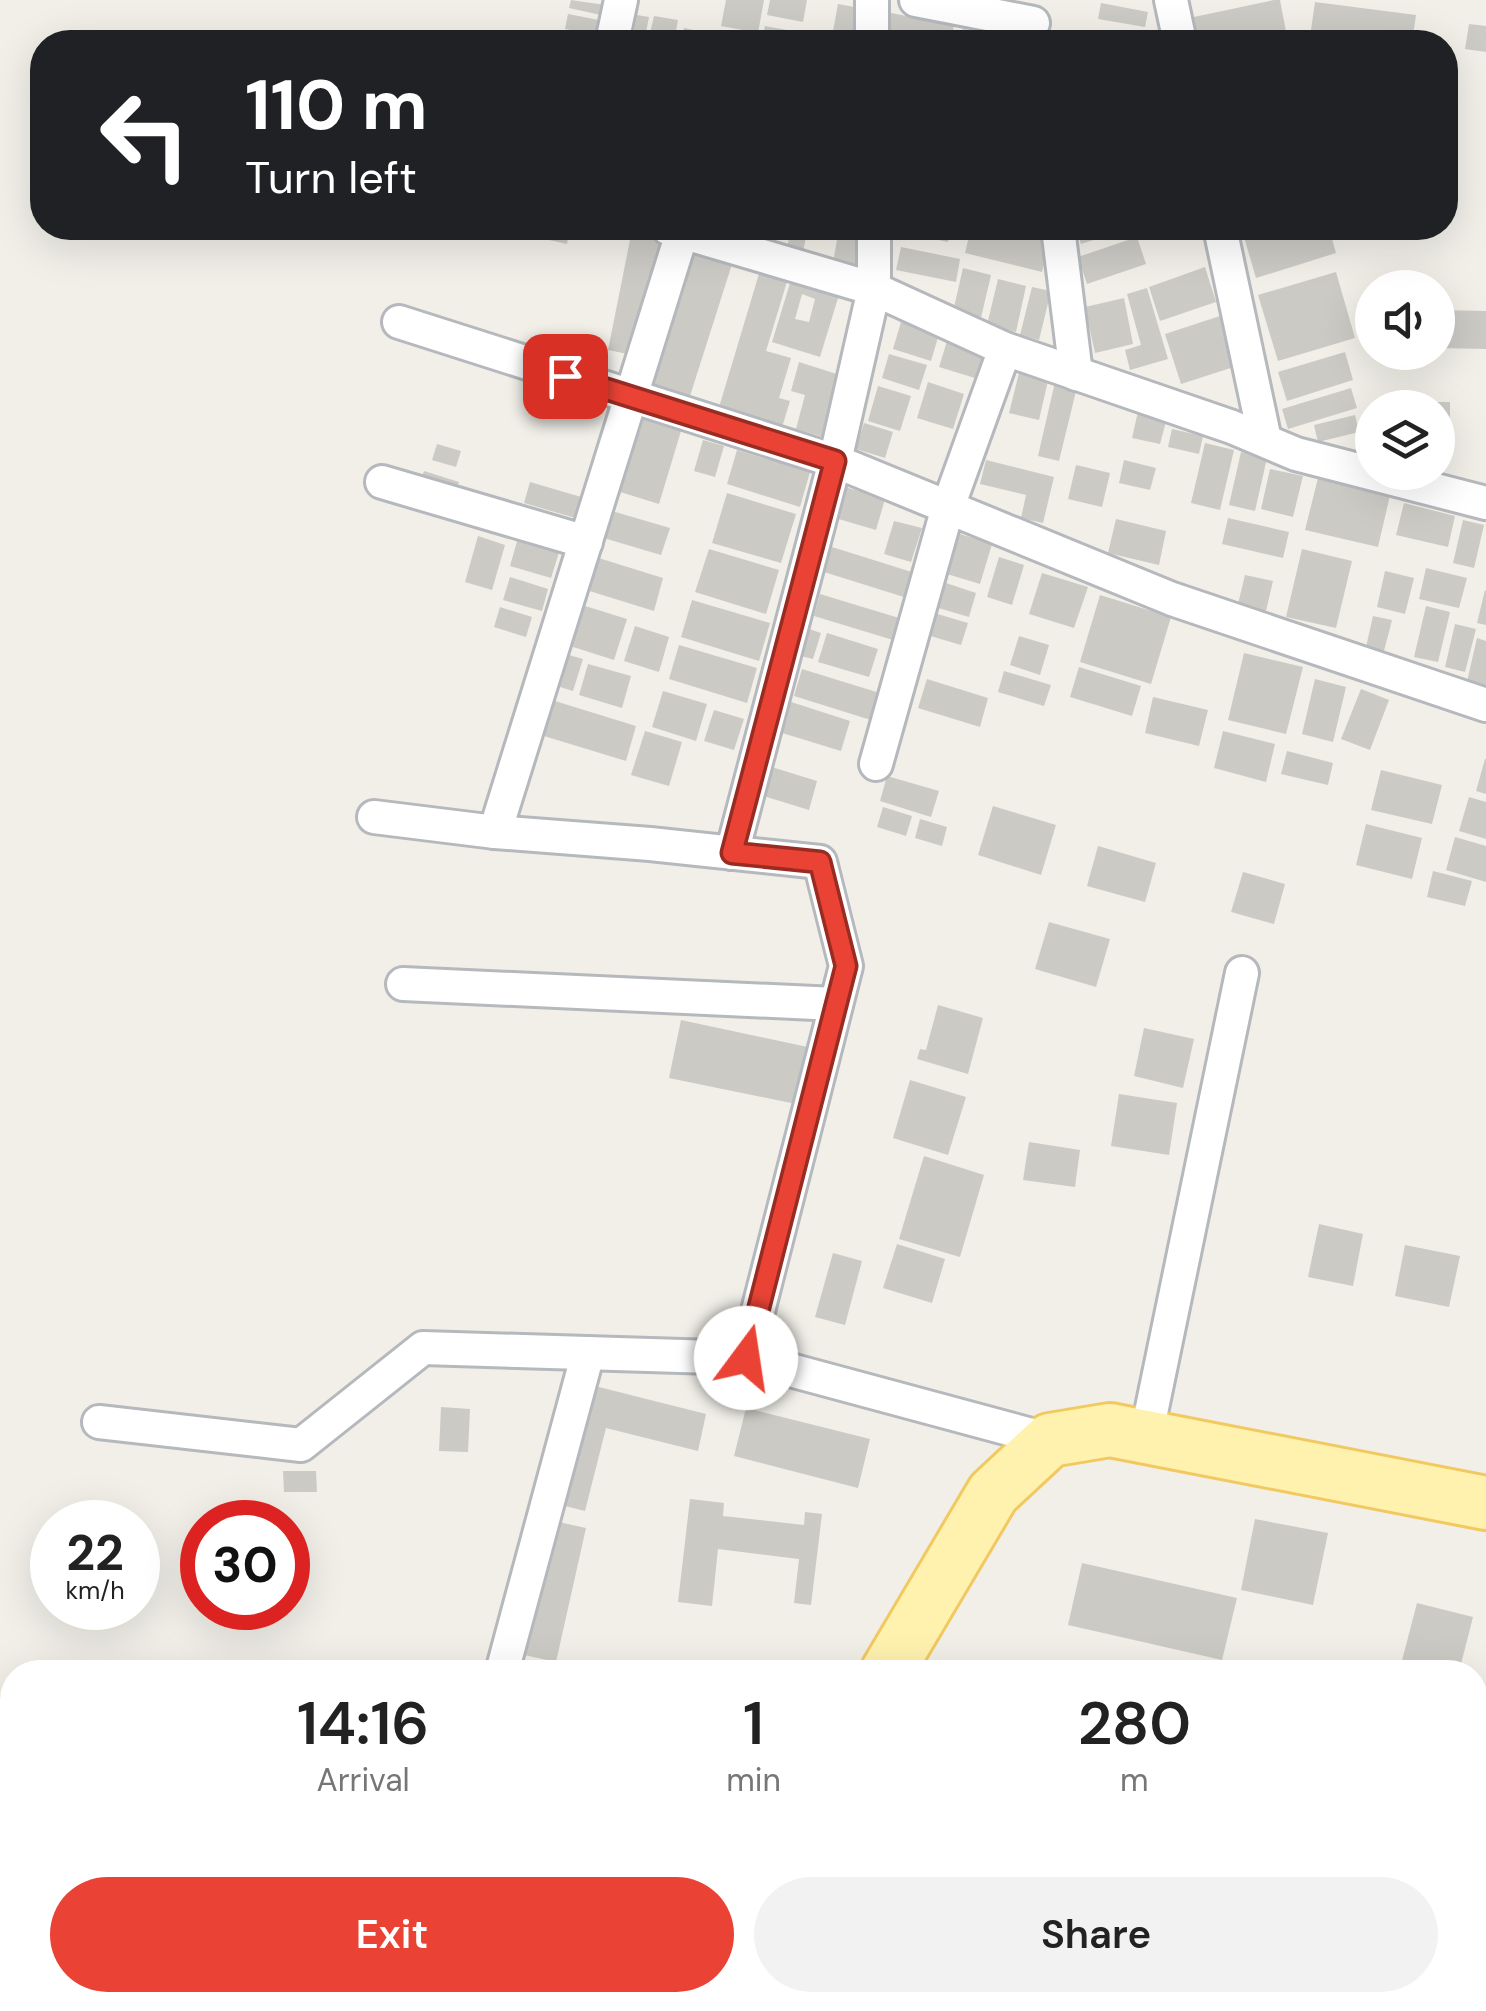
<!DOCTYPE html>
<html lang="en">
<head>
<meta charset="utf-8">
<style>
	:root { --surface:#fff; --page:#f2f2f2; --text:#222; --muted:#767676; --accent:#ea4335 }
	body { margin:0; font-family:"DM Sans",sans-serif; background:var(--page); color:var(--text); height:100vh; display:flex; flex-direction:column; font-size:38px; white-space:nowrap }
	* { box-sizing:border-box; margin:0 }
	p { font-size:32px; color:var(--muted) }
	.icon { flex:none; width:55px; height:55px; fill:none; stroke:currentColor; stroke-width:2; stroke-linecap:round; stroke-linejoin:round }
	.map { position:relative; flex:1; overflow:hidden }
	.side { position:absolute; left:0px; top:1660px; width:1488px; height:352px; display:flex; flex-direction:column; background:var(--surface); border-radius:40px 40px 0 0; box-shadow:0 10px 40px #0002 }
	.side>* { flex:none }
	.hud { position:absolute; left:30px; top:30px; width:1428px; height:210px; border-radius:40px; box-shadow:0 10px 40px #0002; background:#202124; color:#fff; overflow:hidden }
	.fabs { position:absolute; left:1355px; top:270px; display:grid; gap:20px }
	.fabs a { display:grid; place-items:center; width:100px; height:100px; border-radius:50%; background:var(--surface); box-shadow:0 10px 40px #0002; font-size:50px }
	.speed { position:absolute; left:30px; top:1500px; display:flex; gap:20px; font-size:50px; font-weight:700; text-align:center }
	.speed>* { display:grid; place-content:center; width:130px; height:130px; border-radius:50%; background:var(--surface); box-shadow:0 10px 40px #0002; line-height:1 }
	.speed small { font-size:25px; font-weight:400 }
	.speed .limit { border:15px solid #d22; background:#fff; color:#111 }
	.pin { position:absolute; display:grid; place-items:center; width:85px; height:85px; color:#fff; margin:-42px; border-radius:20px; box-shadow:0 5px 15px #0006 }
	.me { position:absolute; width:110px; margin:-55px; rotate:14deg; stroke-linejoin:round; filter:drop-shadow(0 0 8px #0008) }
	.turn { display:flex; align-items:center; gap:35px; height:210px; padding:0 50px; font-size:45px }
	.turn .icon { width:130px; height:130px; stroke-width:2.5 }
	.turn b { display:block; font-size:70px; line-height:85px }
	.eta { display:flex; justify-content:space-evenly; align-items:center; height:170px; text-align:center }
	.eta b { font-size:60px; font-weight:600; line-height:70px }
	.primary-button { display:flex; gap:20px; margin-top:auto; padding:20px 50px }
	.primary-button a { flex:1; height:115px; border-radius:60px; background:var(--accent); color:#fff; font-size:40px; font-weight:600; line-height:115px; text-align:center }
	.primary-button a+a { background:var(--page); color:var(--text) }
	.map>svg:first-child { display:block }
</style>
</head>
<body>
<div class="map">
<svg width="1486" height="2011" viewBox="0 0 1486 2011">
	<rect width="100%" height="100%" fill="#f1efe8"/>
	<g fill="#cccac5" fill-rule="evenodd">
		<path d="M571,0L612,6L610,17L569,8Z"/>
		<path d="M726,0H764L758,33L721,26Z"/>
		<path d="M770,0H807L803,22L767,15Z"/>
		<path d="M1274,0H1280L1287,37L1263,42H1195L1189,18Z"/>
		<path d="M1315,2L1416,15L1412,42H1349L1310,37Z"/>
		<path d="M1101,3L1148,12L1145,27L1098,19Z"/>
		<path d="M838,4L860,8L854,35L833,31Z"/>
		<path d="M891,13L954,25L951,42H885Z"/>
		<path d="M568,14L609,22L606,37L565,29Z"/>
		<path d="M637,15L649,17L644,42L632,41Z"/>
		<path d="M654,16L678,20L674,42H648Z"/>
		<path d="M1469,24L1486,26V52L1465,49Z"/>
		<path d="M765,26L787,30L785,42H761Z"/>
		<path d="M684,28L746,41V42H681Z"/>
		<path d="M963,29L1023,41V42H960Z"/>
		<path d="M812,30L839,36L838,42H810Z"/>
		<path d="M542,228H570L567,244L540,238Z"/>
		<path d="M791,228H808L802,256L786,253Z"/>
		<path d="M839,228H864L856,268L833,263Z"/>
		<path d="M911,228H950L948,242L910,234Z"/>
		<path d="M971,228H1001L1050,239L1042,272L965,253Z"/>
		<path d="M1076,228H1131L1081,244Z"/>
		<path d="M1276,228H1329L1336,253L1256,278L1244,237Z"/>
		<path d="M632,230L661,235L637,356L608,350Z"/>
		<path d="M1137,237L1146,264L1087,284L1078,257Z"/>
		<path d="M691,247L733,261L690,396L649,383Z"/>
		<path d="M901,247L960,259L956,282L896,270Z"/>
		<path d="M761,267L789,275L766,351L791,358L779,398L790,401L780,434L717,414Z"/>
		<path d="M1205,267L1216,302L1160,321L1149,287Z"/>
		<path d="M963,268L991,275L980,322L952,316Z"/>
		<path d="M794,270L842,285L820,357L772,342ZM802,294L815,299L809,322L795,319Z"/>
		<path d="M1336,272L1355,338L1278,361L1258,295Z"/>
		<path d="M998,279L1026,286L1016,332L987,325Z"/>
		<path d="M1032,287L1051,291L1039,340L1020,335Z"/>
		<path d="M1147,288L1168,359L1130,370L1125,350L1141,345L1127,294Z"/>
		<path d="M1124,298L1133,344L1095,353L1085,307Z"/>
		<path d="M1438,310L1486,311V349L1438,348Z"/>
		<path d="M1223,315L1240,365L1181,384L1165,334Z"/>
		<path d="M901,322L939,334L931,361L893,349Z"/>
		<path d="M947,341L986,353L978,379L939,367Z"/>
		<path d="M1345,352L1353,380L1287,401L1278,372Z"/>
		<path d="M889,354L927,365L919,390L882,378Z"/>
		<path d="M799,362L843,376L824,437L796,429L805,395L791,391Z"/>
		<path d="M1021,365L1050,372L1039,420L1009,413Z"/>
		<path d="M928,382L964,394L953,429L917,418Z"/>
		<path d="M1055,382L1077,387L1059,461L1038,456Z"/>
		<path d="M878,386L911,396L900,431L868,421Z"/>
		<path d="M1351,388L1357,408L1288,429L1282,409Z"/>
		<path d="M1385,402H1450V436H1438V408H1385Z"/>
		<path d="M1139,407L1168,414L1160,444L1132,438Z"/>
		<path d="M1355,415L1359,432L1318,442L1314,425Z"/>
		<path d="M639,418L681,431L659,504L617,491Z"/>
		<path d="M864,423L893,432L885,458L856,449Z"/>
		<path d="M1172,429L1203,436L1199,454L1168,447Z"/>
		<path d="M703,440L724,446L715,477L694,471Z"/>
		<path d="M1205,443L1234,450L1220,510L1191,503Z"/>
		<path d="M437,444L461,451L456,467L432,460Z"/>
		<path d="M737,450L810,472L800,507L727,484Z"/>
		<path d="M1241,452L1267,458L1255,511L1229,505Z"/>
		<path d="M986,460L1054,477L1043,523L1021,518L1026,495L980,484Z"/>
		<path d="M1124,460L1156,468L1150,490L1119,483Z"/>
		<path d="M1076,465L1110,473L1102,507L1068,499Z"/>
		<path d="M1270,469L1303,476L1293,517L1261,509Z"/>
		<path d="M424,471L459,482L454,500L418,489Z"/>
		<path d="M1319,474L1391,491L1378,547L1305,530Z"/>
		<path d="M530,482L588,499L582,520L524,503Z"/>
		<path d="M842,486L885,499L876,530L832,517Z"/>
		<path d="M727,493L796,514L781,563L712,543Z"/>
		<path d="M1404,503L1455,516L1448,547L1396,535Z"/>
		<path d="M605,509L670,528L661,555L597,536Z"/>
		<path d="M1228,518L1289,532L1283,558L1222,544Z"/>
		<path d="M1116,519L1166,531L1159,565L1108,553Z"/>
		<path d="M1463,520L1484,525L1474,568L1453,563Z"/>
		<path d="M894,521L922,528L911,562L884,554Z"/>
		<path d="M520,531L562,543L551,578L510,566Z"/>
		<path d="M960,534L992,544L980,584L947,574Z"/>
		<path d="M478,536L505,545L492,590L465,582Z"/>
		<path d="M832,547L915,573L907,598L824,572Z"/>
		<path d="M709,549L779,570L766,614L695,592Z"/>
		<path d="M1302,549L1352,561L1336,628L1286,617Z"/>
		<path d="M592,556L663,578L654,611L583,589Z"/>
		<path d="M999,557L1024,565L1012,605L987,597Z"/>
		<path d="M1426,568L1467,578L1459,608L1419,599Z"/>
		<path d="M1385,571L1414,578L1405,614L1377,607Z"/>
		<path d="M1042,573L1088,587L1074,628L1029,614Z"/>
		<path d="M1245,575L1273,581L1266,611L1238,604Z"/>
		<path d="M510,577L548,589L542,611L503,600Z"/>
		<path d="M943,582L976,593L969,617L935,607Z"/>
		<path d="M1485,590L1486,591V625L1477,623Z"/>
		<path d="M820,594L899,618L893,640L814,616Z"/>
		<path d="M1100,595L1171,617L1151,684L1080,662Z"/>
		<path d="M692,600L770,623L759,661L681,637Z"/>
		<path d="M582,605L627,619L614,660L570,646Z"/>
		<path d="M1426,606L1450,612L1438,662L1414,657Z"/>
		<path d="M500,607L532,617L526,637L494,627Z"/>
		<path d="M934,613L968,623L961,645L927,635Z"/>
		<path d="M1373,616L1392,620L1384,651L1366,647Z"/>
		<path d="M1455,624L1476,629L1465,672L1445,667Z"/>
		<path d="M635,626L669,637L659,672L624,661Z"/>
		<path d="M806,628L821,633L813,659L797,655Z"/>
		<path d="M827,633L878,649L869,677L818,662Z"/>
		<path d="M1019,636L1049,645L1040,675L1010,665Z"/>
		<path d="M1477,638L1486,641V690L1466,686Z"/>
		<path d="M679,645L757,668L747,703L669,679Z"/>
		<path d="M1244,653L1303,667L1286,734L1228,720Z"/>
		<path d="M569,655L583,659L573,691L560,687Z"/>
		<path d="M588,664L631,676L622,708L579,695Z"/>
		<path d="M1079,667L1141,686L1132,716L1070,697Z"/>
		<path d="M802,669L883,694L874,721L794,696Z"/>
		<path d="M1004,671L1051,685L1044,706L998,692Z"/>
		<path d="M927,679L988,698L980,727L918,708Z"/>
		<path d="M1315,679L1346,687L1333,742L1302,734Z"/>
		<path d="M1361,689L1389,700L1370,750L1341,739Z"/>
		<path d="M663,691L707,704L696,741L652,727Z"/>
		<path d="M1153,697L1208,710L1199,746L1145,733Z"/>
		<path d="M555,701L636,726L626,761L544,736Z"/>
		<path d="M788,701L850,721L841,751L779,732Z"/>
		<path d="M714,710L744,719L734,750L704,741Z"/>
		<path d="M645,731L682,742L669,786L631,775Z"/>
		<path d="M1223,731L1275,744L1266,782L1214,768Z"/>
		<path d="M1287,751L1333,763L1328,785L1281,774Z"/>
		<path d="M1485,759H1486V794L1476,791Z"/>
		<path d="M762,764L817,781L809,810L754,793Z"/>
		<path d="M1381,770L1442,785L1432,824L1371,810Z"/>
		<path d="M887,776L939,791L931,817L880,801Z"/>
		<path d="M1469,797L1486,802V839L1459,831Z"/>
		<path d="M993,806L1056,825L1041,875L978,855Z"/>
		<path d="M883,807L912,816L906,836L877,827Z"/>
		<path d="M920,819L947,827L942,846L915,838Z"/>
		<path d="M1366,824L1422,838L1412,879L1356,865Z"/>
		<path d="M1455,837L1486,846V882L1446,870Z"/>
		<path d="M1098,846L1156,863L1145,902L1087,886Z"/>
		<path d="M1433,871L1472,881L1465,906L1427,897Z"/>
		<path d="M1243,872L1285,884L1274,924L1231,912Z"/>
		<path d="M1049,922L1110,939L1096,987L1035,969Z"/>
		<path d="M938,1005L983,1018L968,1074L917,1059L920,1049L926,1050Z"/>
		<path d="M681,1020L817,1049L806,1106L669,1078Z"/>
		<path d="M1144,1028L1194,1039L1183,1088L1134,1076Z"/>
		<path d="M910,1080L966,1097L948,1155L893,1138Z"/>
		<path d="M1119,1094L1177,1103L1169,1155L1111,1146Z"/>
		<path d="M1029,1142L1080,1150L1075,1187L1023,1180Z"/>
		<path d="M924,1156L984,1175L960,1257L899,1239Z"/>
		<path d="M1319,1224L1363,1234L1353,1286L1308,1277Z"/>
		<path d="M897,1244L945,1259L932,1303L883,1288Z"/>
		<path d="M1405,1245L1460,1256L1449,1307L1395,1296Z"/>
		<path d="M833,1253L862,1261L845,1325L815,1317Z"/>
		<path d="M583,1383L706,1414L698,1451L606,1428L585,1511L553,1503Z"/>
		<path d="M441,1407L470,1409L468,1452L439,1451Z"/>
		<path d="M746,1408L870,1439L858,1488L734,1456Z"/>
		<path d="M283,1471H316L317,1492H284Z"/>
		<path d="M690,1499L724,1503L723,1516L804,1525L805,1512L822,1514L811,1605L794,1603L799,1559L718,1549L712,1606L678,1602Z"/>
		<path d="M545,1519L586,1528L556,1662L515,1653Z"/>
		<path d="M1255,1519L1328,1533L1313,1605L1241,1590Z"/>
		<path d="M1082,1563L1237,1598L1222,1660L1068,1625Z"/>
		<path d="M1417,1603L1473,1617L1459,1672H1399Z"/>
		<path d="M1475,1912L1486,1914V1964L1475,1962Z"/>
		<path d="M1475,1967L1486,1969L1478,2011H1416L1374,2002L1475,2000Z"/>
		<path d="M280,2000H341L336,2011H275Z"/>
		<path d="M1097,2000H1197L1194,2011H1132Z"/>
	</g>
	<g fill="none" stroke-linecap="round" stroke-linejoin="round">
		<defs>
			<g id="street">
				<path d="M872,0V42"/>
				<path d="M916,0L1033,23"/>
				<path d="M1171,0L1180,42"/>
				<path d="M612,42L621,0"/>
				<path d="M668,228L874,289L1005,349L1232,427L1296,454L1486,503"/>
				<path d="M1058,228L1076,374"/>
				<path d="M1220,228L1265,440"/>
				<path d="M682,233L495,832L650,844L820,862L846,966L746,1358L1050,1440"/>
				<path d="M399,322L835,461L1172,599L1486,705"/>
				<path d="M382,482L586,542"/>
				<path d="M876,764L948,507L1005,349"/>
				<path d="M374,817L495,832"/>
				<path d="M732,853L835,461L874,289V228"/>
				<path d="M403,984L836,1004"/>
				<path d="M99,1422L301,1445L423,1348L746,1358"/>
				<path d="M1146,1437L1242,973"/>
				<path d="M502,1672L588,1353"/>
			</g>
			<g id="primary">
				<path d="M887,1672L993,1493L1050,1440L1110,1430L1486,1503"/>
				<path d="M688,2011L695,2000"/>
			</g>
		</defs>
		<use href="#street" stroke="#b5b8bc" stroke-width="38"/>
		<use href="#primary" stroke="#f2c960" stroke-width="58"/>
		<use href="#street" stroke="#fff" stroke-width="32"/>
		<use href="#primary" stroke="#fff2af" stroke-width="52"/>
	</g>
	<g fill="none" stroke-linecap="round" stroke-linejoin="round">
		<defs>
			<path id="route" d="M565,376L835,461L732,853L820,862L846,966L746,1358"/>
		</defs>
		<use href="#route" stroke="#982c22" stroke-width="25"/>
		<use href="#route" stroke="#ea4335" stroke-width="18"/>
	</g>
</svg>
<div class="fabs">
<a><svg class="icon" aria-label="sound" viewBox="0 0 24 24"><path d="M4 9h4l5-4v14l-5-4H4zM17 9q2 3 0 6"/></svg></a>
<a><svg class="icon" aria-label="layers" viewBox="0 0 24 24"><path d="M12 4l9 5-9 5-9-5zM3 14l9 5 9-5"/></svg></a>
</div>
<div class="speed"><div>22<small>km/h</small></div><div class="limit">30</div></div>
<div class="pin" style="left:565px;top:376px;background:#d93025"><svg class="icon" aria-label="arrive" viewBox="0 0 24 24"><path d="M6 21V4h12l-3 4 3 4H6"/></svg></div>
<svg class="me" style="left:746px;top:1358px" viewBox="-20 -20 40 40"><circle r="19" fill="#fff"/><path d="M0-13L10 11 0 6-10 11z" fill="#ea4335"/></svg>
<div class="hud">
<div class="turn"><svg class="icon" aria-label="left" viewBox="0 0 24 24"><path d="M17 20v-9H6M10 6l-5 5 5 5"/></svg><div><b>110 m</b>Turn left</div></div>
</div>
<section class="side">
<div class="eta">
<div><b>14:16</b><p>Arrival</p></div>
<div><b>1</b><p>min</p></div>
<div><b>280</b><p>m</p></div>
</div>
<div class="primary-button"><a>Exit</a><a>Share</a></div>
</section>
</div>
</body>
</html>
